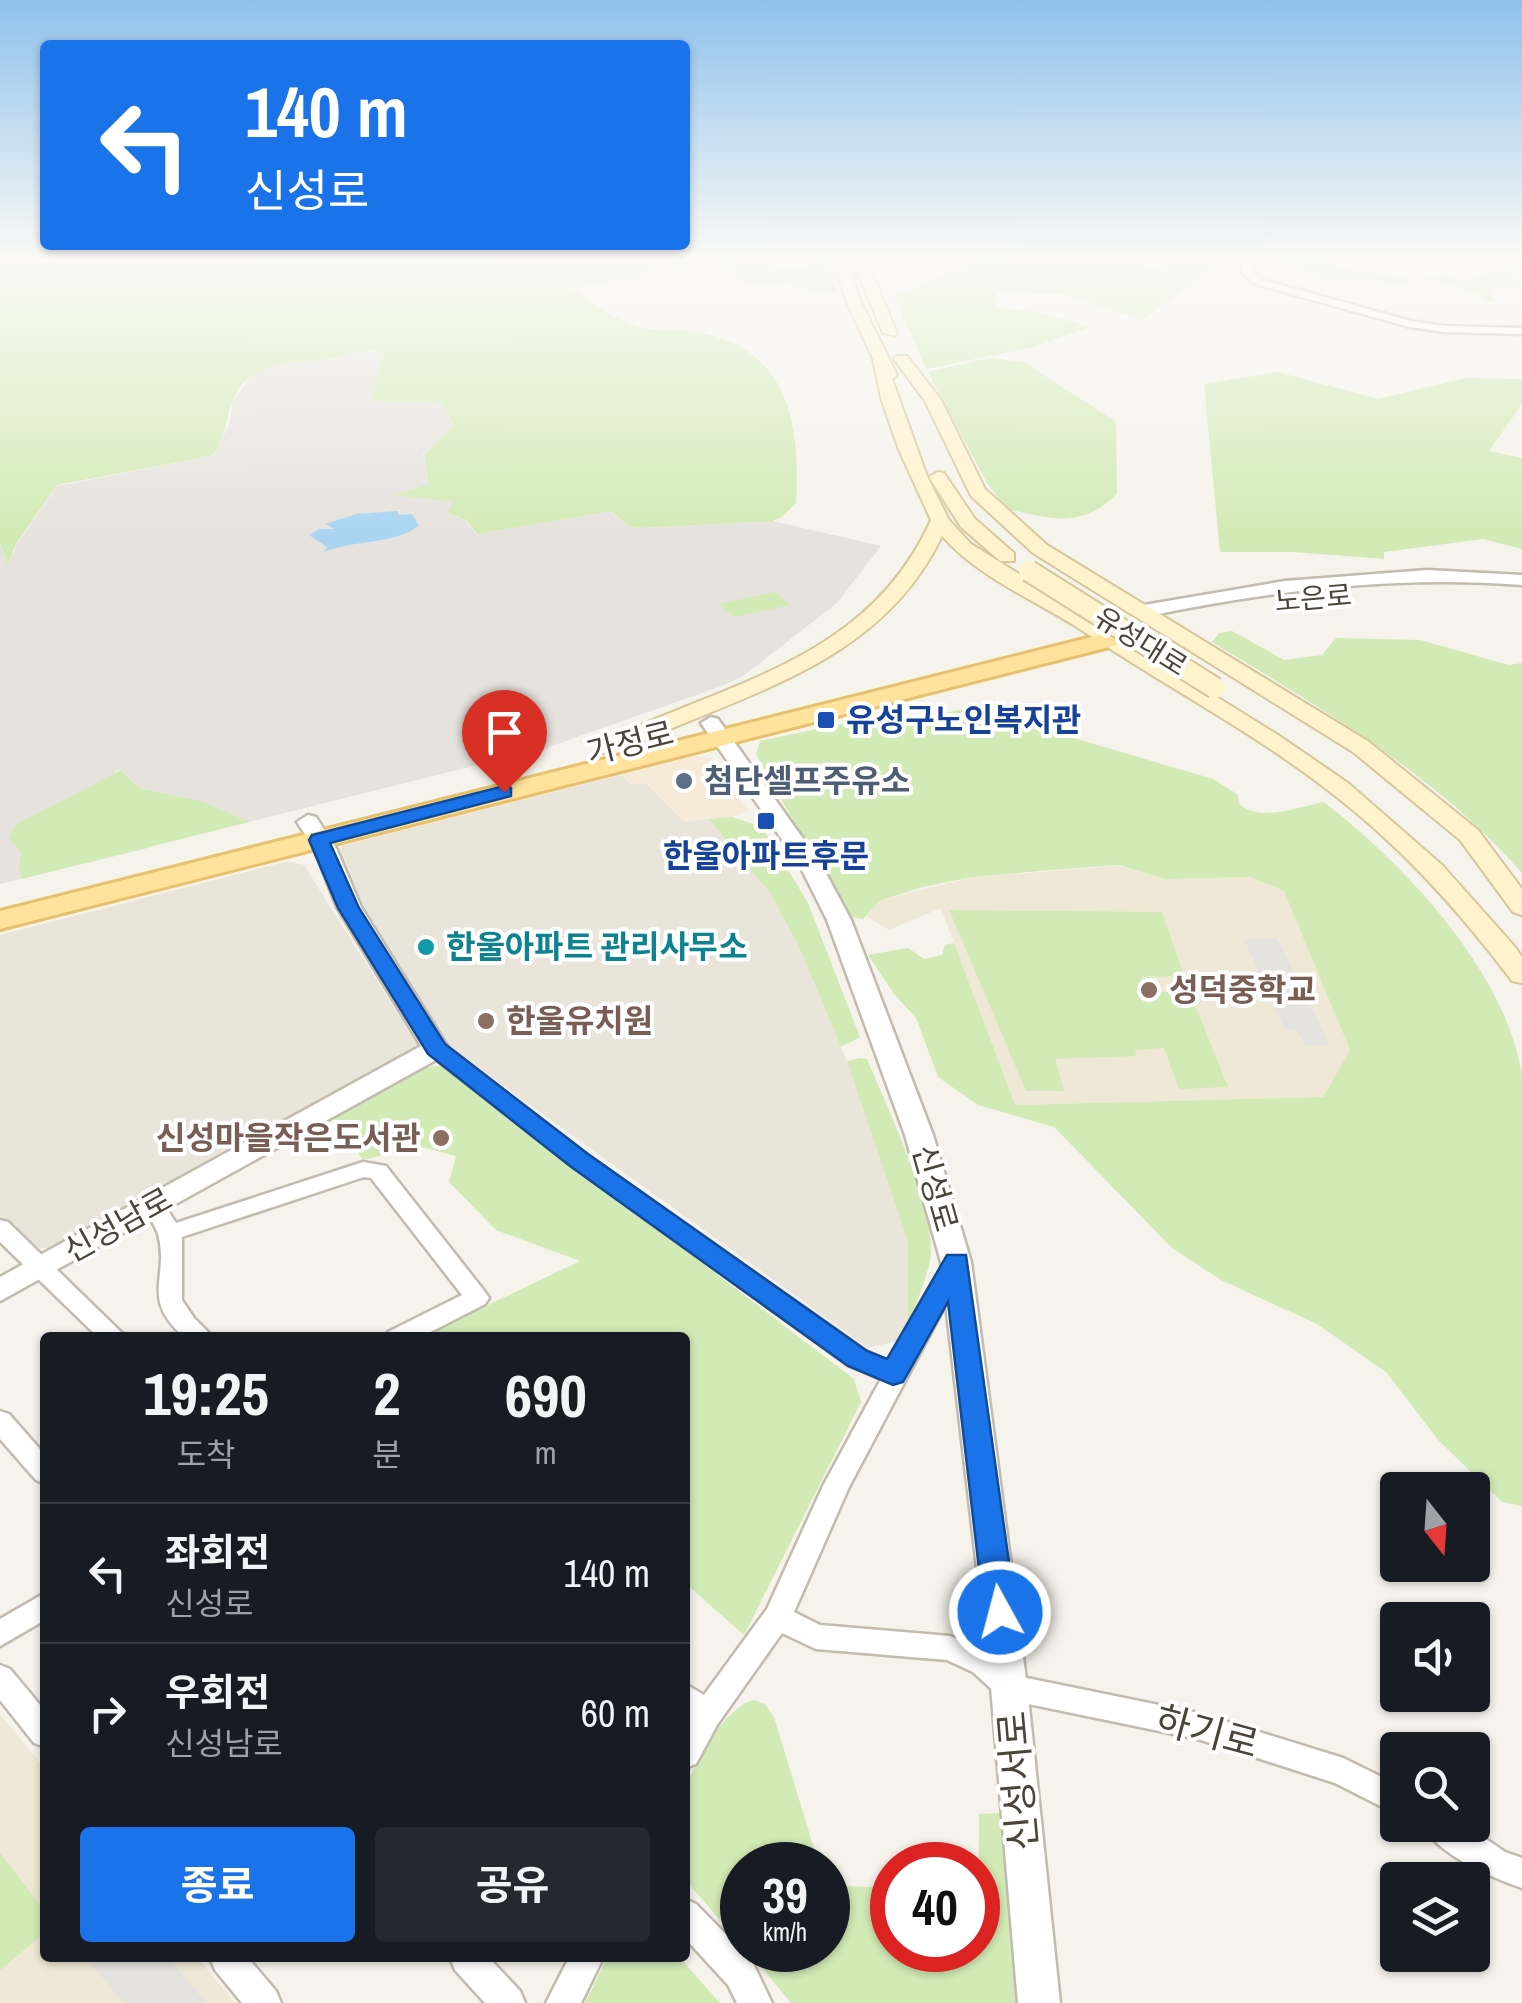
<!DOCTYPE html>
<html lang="ko">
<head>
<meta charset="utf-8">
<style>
	:root { --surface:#171b24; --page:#242831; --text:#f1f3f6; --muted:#9ea1a6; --line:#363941; --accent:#1a73e8 }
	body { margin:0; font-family:"Archivo Narrow","Noto Sans KR",sans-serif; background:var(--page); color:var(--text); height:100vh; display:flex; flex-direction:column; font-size:38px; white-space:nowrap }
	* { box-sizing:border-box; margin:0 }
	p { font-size:32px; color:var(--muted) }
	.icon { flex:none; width:55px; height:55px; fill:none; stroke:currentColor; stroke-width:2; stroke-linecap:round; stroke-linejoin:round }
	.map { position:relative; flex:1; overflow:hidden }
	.panel { position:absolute; left:40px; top:1332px; width:650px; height:630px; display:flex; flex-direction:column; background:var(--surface); border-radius:10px; box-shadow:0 2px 8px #0004 }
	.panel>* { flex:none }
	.hud { position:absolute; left:40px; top:40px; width:650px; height:210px; border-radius:10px; box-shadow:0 2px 8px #0004; background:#1a73e8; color:#fff; overflow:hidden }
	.needle { width:65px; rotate:163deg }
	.controls { position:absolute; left:1380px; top:1472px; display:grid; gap:20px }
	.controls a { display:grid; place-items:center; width:110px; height:110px; border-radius:10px; background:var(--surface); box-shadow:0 2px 8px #0004; font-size:50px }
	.speed { position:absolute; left:720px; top:1842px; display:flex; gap:20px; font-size:50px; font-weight:700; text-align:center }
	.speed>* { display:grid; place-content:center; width:130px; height:130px; border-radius:50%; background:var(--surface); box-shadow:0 2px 8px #0004; line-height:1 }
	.speed small { font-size:25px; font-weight:400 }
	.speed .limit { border:15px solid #d22; background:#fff; color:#111 }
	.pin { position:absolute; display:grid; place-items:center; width:85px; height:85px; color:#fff; margin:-102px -42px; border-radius:50% 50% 50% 0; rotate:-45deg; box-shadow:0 0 10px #0007 }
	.pin .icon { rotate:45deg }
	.me { position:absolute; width:110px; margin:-55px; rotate:353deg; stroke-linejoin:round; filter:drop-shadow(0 0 8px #0008) }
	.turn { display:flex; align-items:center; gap:35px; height:210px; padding:0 40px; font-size:45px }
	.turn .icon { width:130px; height:130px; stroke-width:2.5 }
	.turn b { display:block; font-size:70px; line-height:85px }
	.eta { display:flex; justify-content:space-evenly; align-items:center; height:170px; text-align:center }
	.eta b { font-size:60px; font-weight:700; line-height:70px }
	.cta { display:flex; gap:20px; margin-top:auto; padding:20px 40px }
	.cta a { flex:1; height:115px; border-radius:10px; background:var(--accent); color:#fff; font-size:40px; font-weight:700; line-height:115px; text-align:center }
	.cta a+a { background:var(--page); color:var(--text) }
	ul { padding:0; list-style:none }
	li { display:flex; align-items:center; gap:30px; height:140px; padding:0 40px; border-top:2px solid var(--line) }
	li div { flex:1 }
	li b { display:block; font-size:38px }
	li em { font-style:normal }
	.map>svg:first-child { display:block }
</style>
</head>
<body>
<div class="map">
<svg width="1522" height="2003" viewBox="0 0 1522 2003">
	<rect width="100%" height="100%" fill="#f6f3ec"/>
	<g fill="#eae5da">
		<path d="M621,775L631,784L646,783L683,821L709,819L770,893L799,947L847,1061L908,1242V1328L897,1341L868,1348L448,1046L372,930L332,858L342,846Z"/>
		<path d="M288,861L304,865L418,1046L52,1248H38L0,1216V935Z"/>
	</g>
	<path fill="#f7ead8" d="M692,756L710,758L749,811L732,817L683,821L646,783L631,784L621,775Z"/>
	<path fill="#e6e2dd" d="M357,351L383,352L371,401L441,402L453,426L423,454L429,484L393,495L453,502L447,512L465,520L476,534L610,511L628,526L639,528L773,521L881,546L837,603L743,676L719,687L546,748L249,822L205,802L139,788L121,770L114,771L152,847L0,884V544L8,566L17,544L57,486L213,456L230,423L232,403L255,371L268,365L336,359Z"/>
	<g fill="#efe8d6">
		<path d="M1119,866L1165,879L1251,877L1285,891L1350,1050L1323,1097L1014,1105L941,908L889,930L866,916L879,901L972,877Z"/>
		<path d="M0,1714L45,1769V1958H198L235,2003H0Z"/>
	</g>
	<g fill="#d2eab5">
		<path d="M0,258H559L571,262L771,258L773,268H804L814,258H825L837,292L807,291L797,282L745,283L738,279L734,269L658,267L631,279L570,287C589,300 614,319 636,326C656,333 677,328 697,332C788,348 801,423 796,503L782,517L773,521L639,528L628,526L611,511L477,534L466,520L447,512L453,502L393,495L429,484L424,454L453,425L441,402L371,401L383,353C363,347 349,357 330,359C290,364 247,358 231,405C225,424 225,439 212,456L57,485L16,544L8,566L0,543Z"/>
		<path d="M962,258H1115L1152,269L1192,258H1226L1142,320L1064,294L996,293L997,307L1042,313L1090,327L1034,347L926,369L895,296L965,267Z"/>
		<path d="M1309,258L1353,271L1408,278L1411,282C1387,284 1300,280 1288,261Z"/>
		<path d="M1518,268L1517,275L1503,277L1519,281L1522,287H1488L1496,302L1482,301L1481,296L1459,286L1418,278L1451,276L1458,280Z"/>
		<path d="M989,358L1024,362L1116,422L1117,494C1081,529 1052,519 1007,509L987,483L928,372Z"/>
		<path d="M1278,372L1378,399L1466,378L1522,379V404L1489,451L1522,458V549L1483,539L1384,552V559L1293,552H1220L1204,384Z"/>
		<path d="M775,592L790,605L734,617L718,604Z"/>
		<path d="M1232,631L1284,660L1322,655L1336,638L1420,640L1509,665L1522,663V873C1435,774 1324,710 1212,642L1219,633Z"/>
		<path d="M985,705L1067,736L1213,779L1237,794L1240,805C1264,822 1297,807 1324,802C1405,865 1504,969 1522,1074V1506L1502,1502L1439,1441L1386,1372L1317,1324L1221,1280L1172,1248L1054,1127L978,1105L938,1077L916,1018L894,994L868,955L908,948L924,959L942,955L945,945L954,943L1015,1105L1323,1097L1350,1050L1284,891L1251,877L1165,879L1119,865L1051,870L972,877L923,887L879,901L863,919L846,916L756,754L760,741L866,719L903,721Z"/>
		<path d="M121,770L139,788L205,802L249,822L22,879L19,869L21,852L9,838L17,824Z"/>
		<path d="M732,817L762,827L808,903L860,1037L841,1047L799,947L770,893L709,819Z"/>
		<path d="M949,910L1162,912L1184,976L1141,977L1145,992H1190L1228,1087L1179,1089L1164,1048L1135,1050L1136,1056L1055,1059L1064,1091H1026Z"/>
		<path d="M860,1058L867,1059C886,1105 939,1214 930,1261C925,1283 915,1306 908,1328V1242L847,1061Z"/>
		<path d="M444,1066L854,1379L861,1402L744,1635L685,1583V1338L421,1337L580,1261L496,1230L449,1182L456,1156L418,1146L363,1160L332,1115L423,1067Z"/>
		<path d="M754,1700L765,1704L774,1717L819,1865H742V1945L685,1880C685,1854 679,1818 685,1792C692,1765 726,1705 754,1700Z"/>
		<path d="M1003,1813L1021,2003H791L747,1950H828V1885L892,1888V1950H978L979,1814Z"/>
		<path d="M0,1853L45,1911V1932L0,1970Z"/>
		<path d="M607,1958H680L720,2003H585Z"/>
	</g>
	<g fill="#e5e3e0">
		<path d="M1277,938L1330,1045L1306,1046L1298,1031L1285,1030L1244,939Z"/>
		<path d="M86,1958H169L206,2003H124Z"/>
	</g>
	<path fill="#a9d4f2" d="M398,511V515L412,514L419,525C400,544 350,540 324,552L327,547L309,535L320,529H335L325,524L356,514Z"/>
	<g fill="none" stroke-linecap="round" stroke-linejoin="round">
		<defs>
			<g id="minor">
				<path d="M1242,258H1252V272L1263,280L1411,321L1444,326L1522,328V334L1444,332L1410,327L1255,284L1242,273Z"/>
				<path d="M436,1043L443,1044L587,1155L866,1351L890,1362L947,1258H963L967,1264L849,1487L794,1612L820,1625L950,1636L993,1654L1017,1676L1198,1713L1343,1758L1398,1785V1815L1335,1783L1198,1739L1009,1700L999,1696L973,1672L947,1660L816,1649L782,1633L717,1725L696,1764L685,1768V1725L689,1719L685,1716V1684L704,1695L767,1609L823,1486L881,1379L848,1365L571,1165L429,1054L426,1049L429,1044Z"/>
				<path d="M363,1162L386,1166L485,1292L489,1298L485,1304L419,1338H385L388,1332L462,1295L371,1178L364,1177L182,1237V1300L194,1318L214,1338H185C139,1298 170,1278 158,1234C155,1224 147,1215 142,1206L145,1200H161L176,1223Z"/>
				<path d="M0,1220L8,1222L127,1338H99L0,1242Z"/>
				<path d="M0,1411L9,1414L45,1455V1484L36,1480L0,1439Z"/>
				<path d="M45,1593V1620L0,1646V1619Z"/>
				<path d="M0,1665L10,1669L45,1711V1747L34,1743L0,1700Z"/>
				<path d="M1423,1825H1466L1505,1852L1522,1858V1888C1493,1878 1436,1854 1423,1825Z"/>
				<path d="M685,1899L696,1904L752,1961L772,2003H737L728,1985L685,1938Z"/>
				<path d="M210,1958H248L276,1991L281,2003H242L215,1970Z"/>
				<path d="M450,1958H489L520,1991L525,2003H485L455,1970Z"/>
				<path d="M569,1958H603L581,2003H546Z"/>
			</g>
			<g id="tertiary">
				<path d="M1427,570L1522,575V585C1393,575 1270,591 1144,617L1135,611L1144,605L1285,581Z"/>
				<path d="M711,717L718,719L821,864L851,920L933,1135L971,1262L1027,1687L1060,2003H1018L991,1687L941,1262L905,1135L827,920L799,864L701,723Z"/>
				<path d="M308,815L316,817L336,848L361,907L449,1049L445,1055L0,1301V1277L421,1046L337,907L314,848L297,822Z"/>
			</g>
			<g id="secondary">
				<path d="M832,258H846L861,302L897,375L892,379L927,476L949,520L971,544L1278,735L1348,783L1442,865L1515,947L1522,957V983L1512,981C1460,912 1403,848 1334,795C1257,734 1168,688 1086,633C1038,601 981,580 942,536C878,670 736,694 617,753H601L598,748L601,743C726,682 867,662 931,520L899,450L881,398L873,359L847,302Z"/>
				<path d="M852,258H866L897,333L895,336L883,333Z"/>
				<path d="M897,356H907L941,400L985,489L1047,545L1369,742L1478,830L1522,889V915L1513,912L1460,840L1353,752L1033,553L971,496L925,401L894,359Z"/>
				<path d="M938,472L944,473L975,519L1014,553V561H1000L961,527L929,477Z"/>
			</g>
			<path id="primary" d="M1108,633L1120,640L1117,645L0,929V911Z"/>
		</defs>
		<use href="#minor" stroke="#c2bbae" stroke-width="5"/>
		<use href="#tertiary" stroke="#c2bbae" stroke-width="5"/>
		<use href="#secondary" stroke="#d6c79b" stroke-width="4"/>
		<use href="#primary" stroke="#e6c16a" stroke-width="6"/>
		<use href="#minor" fill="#fff" fill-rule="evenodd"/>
		<use href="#tertiary" fill="#fff" fill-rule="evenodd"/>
		<use href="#secondary" fill="#fff3cd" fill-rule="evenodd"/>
		<use href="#primary" fill="#ffe39c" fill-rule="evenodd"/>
		<defs>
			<path id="secondary-bridge" d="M1029,571L1215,688"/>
		</defs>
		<use href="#secondary-bridge" stroke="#d6c79b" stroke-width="24" stroke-linecap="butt"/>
		<use href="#secondary-bridge" stroke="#fff3cd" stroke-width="20"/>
	</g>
	<linearGradient id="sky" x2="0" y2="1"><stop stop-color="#8fc1ec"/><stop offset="0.48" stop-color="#fbfaf6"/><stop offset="1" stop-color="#fbfaf6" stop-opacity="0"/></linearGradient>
	<rect width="1522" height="539" fill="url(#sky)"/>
	<path fill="#1a73e8" stroke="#114b97" stroke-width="2.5" d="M504,786L511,788V796L330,843L359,908L445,1044L588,1154L867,1351L887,1359L947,1255H966L1016,1612L1012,1622L1000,1626L989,1622L984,1612L948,1302L903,1382L893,1385L848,1366L570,1166L428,1054L338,908L309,840L312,835Z"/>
	<g fill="#1a4fb4" stroke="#fff" stroke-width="4">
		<rect x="816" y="710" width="20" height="20" rx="5"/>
		<rect x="756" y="811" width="20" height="20" rx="5"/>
	</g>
	<circle fill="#5c6f8a" stroke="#fff" stroke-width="4" cx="684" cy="781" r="10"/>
	<circle fill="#0f9aa8" stroke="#fff" stroke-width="4" cx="426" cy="947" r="10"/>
	<g fill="#8d6e63" stroke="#fff" stroke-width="4">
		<circle cx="1149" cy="990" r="10"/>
		<circle cx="486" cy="1021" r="10"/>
		<circle cx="441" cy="1138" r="10"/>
	</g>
	<g text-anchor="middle" stroke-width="8" stroke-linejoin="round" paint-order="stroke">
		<g font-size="28" fill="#4b4439" stroke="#fff">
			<text transform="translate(1313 598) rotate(-5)" y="10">노은로</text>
			<text transform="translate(1141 641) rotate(32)" y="10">유성대로</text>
		</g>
		<g font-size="32" font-weight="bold" fill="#164399" stroke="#fff" text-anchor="start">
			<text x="846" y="731">유성구노인복지관</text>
			<text x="766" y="867" text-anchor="middle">한울아파트후문</text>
		</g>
		<g font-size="32" fill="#4b4439" stroke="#fff">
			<text transform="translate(630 743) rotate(-14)" y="11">가정로</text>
			<text transform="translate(935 1188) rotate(74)" y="11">신성로</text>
			<text transform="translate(118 1225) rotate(-29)" y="11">신성남로</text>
		</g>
		<g font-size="32" font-weight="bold" fill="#4e5e75" stroke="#fff" text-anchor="start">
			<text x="704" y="792">첨단셀프주유소</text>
		</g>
		<g font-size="32" font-weight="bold" fill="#0d838f" stroke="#fff" text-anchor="start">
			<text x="446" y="958">한울아파트 관리사무소</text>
		</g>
		<g font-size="32" font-weight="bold" fill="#785e54" stroke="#fff" text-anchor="start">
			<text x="1169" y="1001">성덕중학교</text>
			<text x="506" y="1032">한울유치원</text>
			<text x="421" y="1149" text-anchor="end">신성마을작은도서관</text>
		</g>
		<g font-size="38" fill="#4b4439" stroke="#fff">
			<text transform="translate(1207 1732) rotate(15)" y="13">하기로</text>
			<text transform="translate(1018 1781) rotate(-95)" y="13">신성서로</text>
		</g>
	</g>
</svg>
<div class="controls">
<a><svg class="needle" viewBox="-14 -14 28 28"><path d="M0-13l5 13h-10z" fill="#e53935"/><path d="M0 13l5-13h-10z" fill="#9ea1a6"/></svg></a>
<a><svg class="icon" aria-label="sound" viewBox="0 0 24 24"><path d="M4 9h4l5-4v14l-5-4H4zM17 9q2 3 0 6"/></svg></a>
<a><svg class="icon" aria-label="search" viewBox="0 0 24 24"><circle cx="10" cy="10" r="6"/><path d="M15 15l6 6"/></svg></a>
<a><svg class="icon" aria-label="layers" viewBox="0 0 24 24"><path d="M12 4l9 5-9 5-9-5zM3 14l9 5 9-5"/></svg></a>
</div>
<div class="speed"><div>39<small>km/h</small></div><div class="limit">40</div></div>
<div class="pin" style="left:504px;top:792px;background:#d93025"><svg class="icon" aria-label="arrive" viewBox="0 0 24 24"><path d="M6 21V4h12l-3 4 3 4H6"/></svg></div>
<svg class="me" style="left:1000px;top:1612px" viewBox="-20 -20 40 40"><circle r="17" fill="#1a73e8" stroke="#fff" stroke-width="3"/><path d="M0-11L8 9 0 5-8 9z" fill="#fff"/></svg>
<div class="hud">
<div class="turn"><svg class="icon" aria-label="left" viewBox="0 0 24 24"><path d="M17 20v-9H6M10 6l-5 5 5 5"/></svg><div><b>140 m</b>신성로</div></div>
</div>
<section class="panel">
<div class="eta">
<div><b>19:25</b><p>도착</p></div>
<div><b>2</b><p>분</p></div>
<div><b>690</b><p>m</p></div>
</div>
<ul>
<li><svg class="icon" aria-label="left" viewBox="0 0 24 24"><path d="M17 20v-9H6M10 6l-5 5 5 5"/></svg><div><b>좌회전</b><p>신성로</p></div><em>140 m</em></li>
<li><svg class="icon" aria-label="right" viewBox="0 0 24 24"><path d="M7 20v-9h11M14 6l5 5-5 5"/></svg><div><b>우회전</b><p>신성남로</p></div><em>60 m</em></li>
</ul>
<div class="cta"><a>종료</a><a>공유</a></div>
</section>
</div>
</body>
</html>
